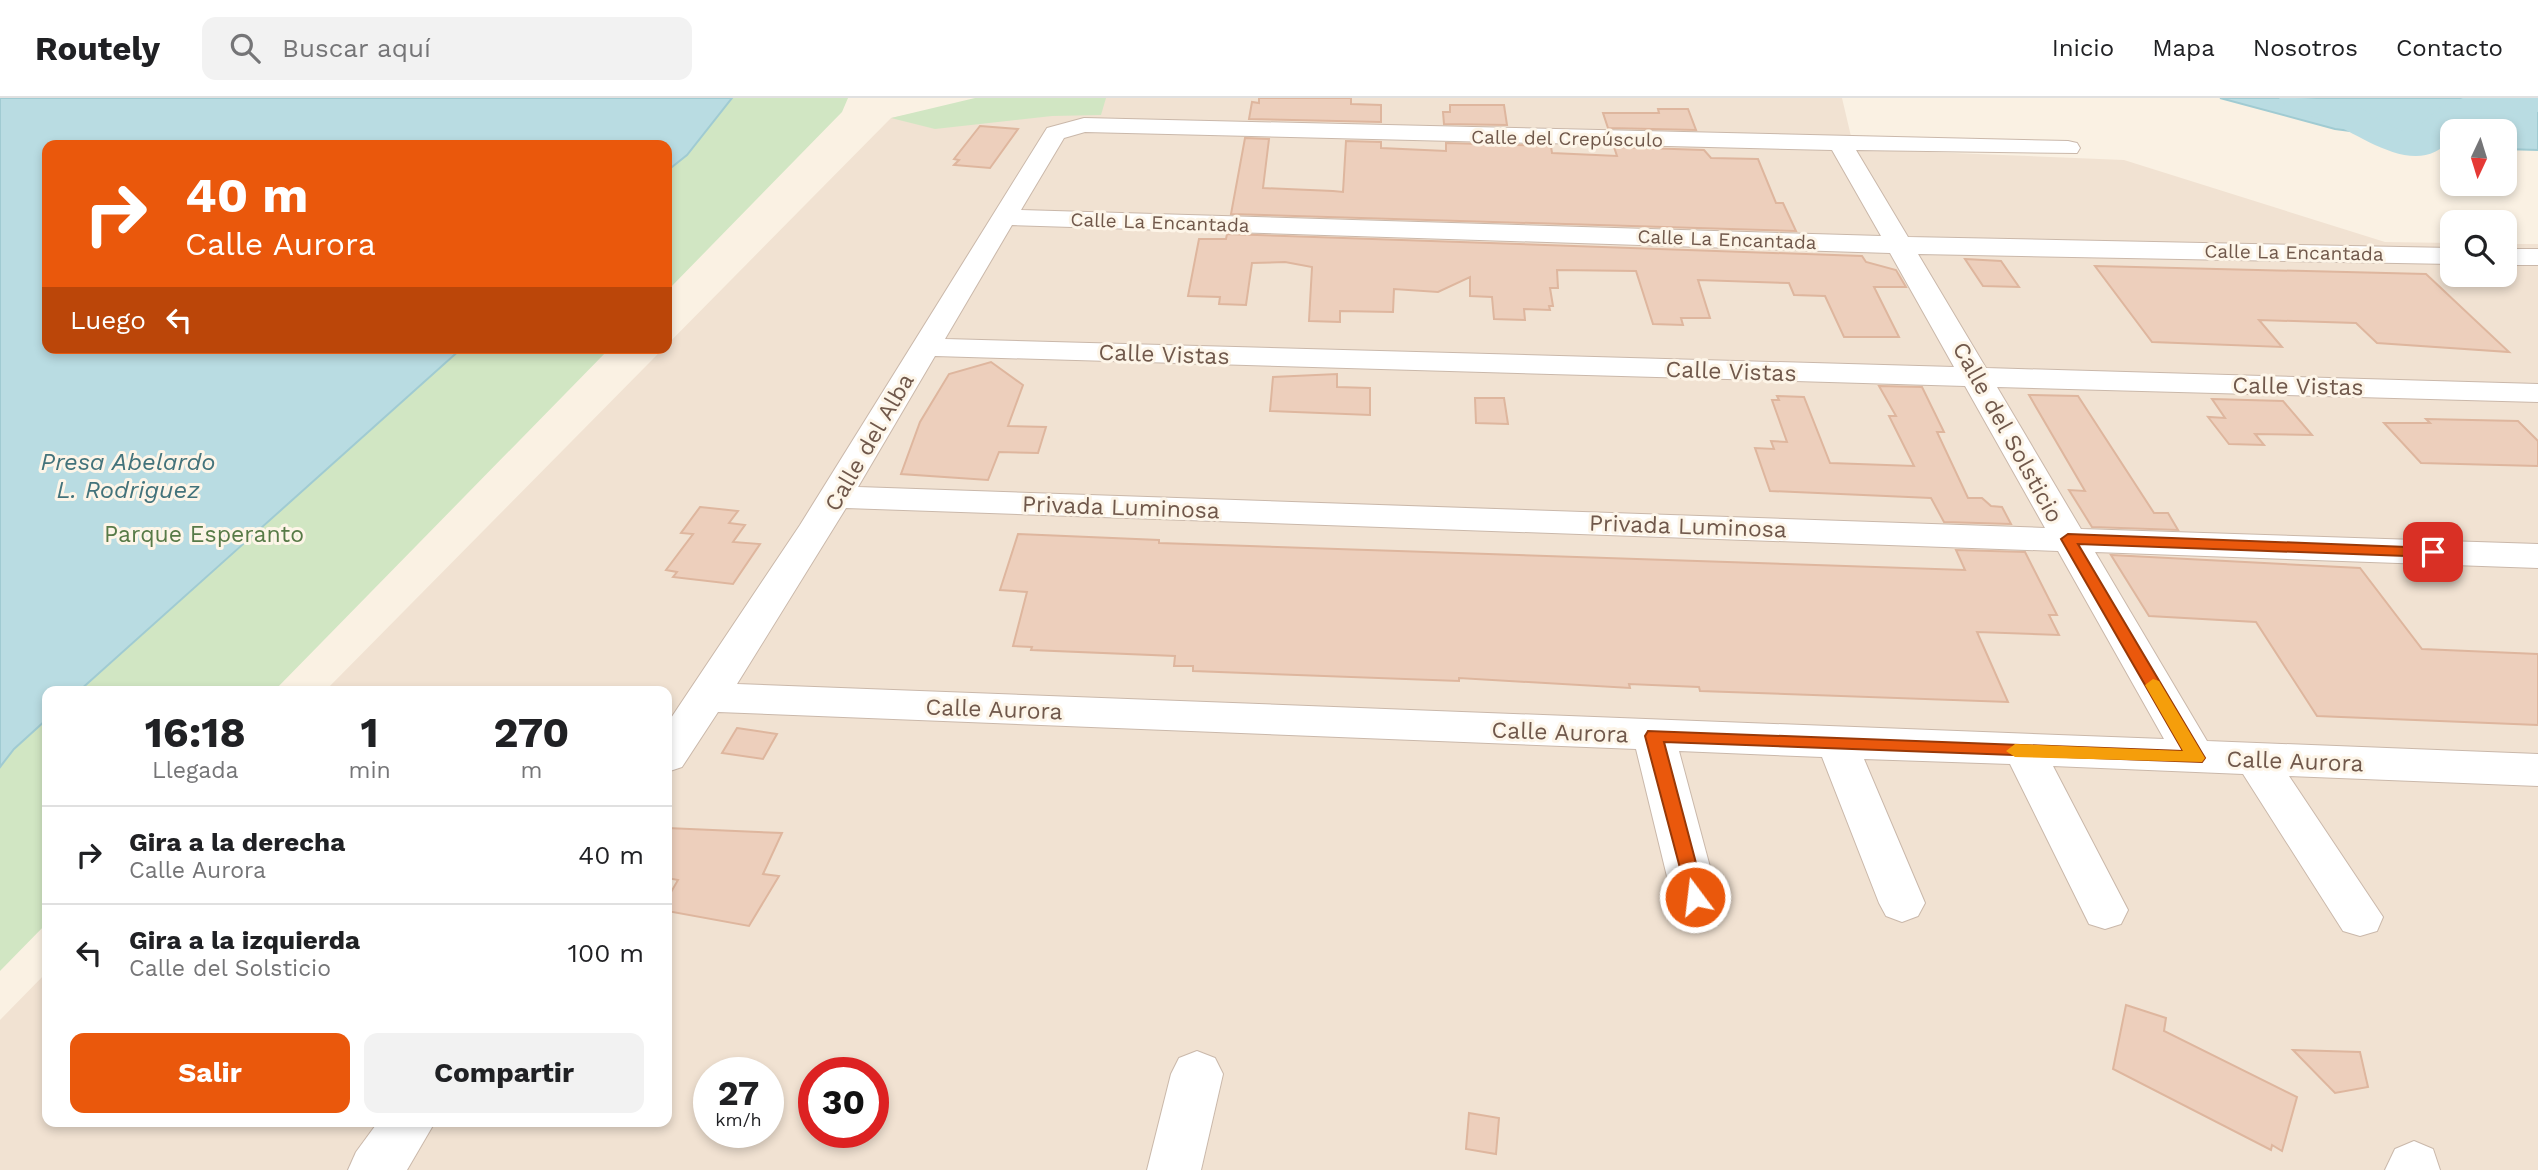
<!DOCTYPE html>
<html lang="es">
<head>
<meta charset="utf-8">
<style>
	:root { --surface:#fff; --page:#f2f2f2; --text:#202124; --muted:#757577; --line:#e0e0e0; --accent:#ea580c }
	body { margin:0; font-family:"Work Sans",sans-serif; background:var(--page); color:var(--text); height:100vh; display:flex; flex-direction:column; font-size:26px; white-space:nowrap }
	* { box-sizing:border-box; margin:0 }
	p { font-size:23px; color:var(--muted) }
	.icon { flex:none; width:38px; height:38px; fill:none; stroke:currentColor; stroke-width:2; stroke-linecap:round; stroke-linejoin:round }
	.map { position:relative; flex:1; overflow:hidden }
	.drawer { position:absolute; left:42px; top:588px; width:630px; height:441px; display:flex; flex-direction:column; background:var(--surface); border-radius:14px; box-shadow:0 4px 10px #0003 }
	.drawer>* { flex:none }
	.hud { position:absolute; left:42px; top:42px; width:630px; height:214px; border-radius:14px; box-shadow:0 4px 10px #0003; background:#ea580c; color:#fff; overflow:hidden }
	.needle { width:46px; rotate:184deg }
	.controls { position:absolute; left:2440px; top:21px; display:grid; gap:14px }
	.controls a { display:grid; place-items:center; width:77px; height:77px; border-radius:14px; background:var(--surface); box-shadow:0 4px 10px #0003; font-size:35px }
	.speed { position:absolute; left:693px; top:959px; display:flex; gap:14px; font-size:35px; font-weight:700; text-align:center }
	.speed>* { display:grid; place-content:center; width:91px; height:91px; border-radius:50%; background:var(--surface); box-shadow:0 4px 10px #0003; line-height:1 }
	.speed small { font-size:18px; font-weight:400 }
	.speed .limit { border:10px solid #d22; background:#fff; color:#111 }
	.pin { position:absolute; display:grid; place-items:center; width:60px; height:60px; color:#fff; margin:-30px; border-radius:14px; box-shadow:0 4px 10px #0006 }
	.me { position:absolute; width:77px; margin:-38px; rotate:345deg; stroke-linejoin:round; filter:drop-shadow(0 0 5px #0008) }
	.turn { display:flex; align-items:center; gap:24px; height:147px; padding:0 28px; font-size:32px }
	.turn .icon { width:91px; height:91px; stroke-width:2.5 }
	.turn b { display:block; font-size:49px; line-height:60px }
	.then { display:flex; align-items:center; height:66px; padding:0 28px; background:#0003; gap:14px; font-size:26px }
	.eta { display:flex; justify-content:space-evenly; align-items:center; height:119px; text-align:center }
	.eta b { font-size:42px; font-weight:700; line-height:49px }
	.cta { display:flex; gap:14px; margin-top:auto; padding:14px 28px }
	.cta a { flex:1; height:80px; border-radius:14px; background:var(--accent); color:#fff; font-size:28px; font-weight:700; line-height:80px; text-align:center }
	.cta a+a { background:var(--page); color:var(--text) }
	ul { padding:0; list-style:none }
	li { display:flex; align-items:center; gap:21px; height:98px; padding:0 28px; border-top:2px solid var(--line) }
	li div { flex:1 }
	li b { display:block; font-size:26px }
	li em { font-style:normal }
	header { display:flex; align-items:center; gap:42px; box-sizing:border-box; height:98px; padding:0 35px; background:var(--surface); border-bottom:2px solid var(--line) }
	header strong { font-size:33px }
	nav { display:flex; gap:38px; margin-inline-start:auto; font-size:24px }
	.search { width:490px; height:63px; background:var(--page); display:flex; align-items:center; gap:18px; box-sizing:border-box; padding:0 24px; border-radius:14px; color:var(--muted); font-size:26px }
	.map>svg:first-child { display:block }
</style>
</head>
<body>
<header>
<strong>Routely</strong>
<div class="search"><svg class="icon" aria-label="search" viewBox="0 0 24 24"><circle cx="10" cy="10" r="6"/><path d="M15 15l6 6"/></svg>Buscar aquí</div>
<nav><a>Inicio</a><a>Mapa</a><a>Nosotros</a><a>Contacto</a></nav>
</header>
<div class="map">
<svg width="2538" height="1072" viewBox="0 0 2538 1072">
	<rect width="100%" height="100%" fill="#faf1e3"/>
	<path fill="#f1e2d2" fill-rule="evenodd" d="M986,0H1842L1854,51L2124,62L2385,144L2452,145V177H2504V146H2538V1072H0V922L47,874V1024H667V593H325L891,20ZM709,975H768V1034H709ZM814,975H873V1034H814Z"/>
	<g fill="#d1e6c3">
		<path d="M674,0H848L842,14L667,193V47H598Z"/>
		<path d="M975,0H1106L1101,17L1052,18L935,31L891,20Z"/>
		<path d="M237,250H610L274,593H47V825L0,873V355Z"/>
	</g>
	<g fill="#b9dce2" stroke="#a0cbd2" stroke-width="2">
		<path d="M0,0H732L687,57L667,73V47H47V250H462L79,593H47V621L14,651L0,669Z"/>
		<path d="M2220,0H2538V52L2504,51V33H2452V46L2335,31Z"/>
	</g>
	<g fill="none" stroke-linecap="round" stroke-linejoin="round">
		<path fill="#b9dce2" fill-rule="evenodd" d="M2279,0C2305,0 2331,0 2356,8C2374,16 2391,32 2411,34L2442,8L2463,0H2538V14L2484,17L2452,33V39C2419,84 2362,37 2327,23C2310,16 2290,16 2279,0Z"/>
	</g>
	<g fill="#edcfbc" stroke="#deb69e" stroke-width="2">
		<path d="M1259,0H1351V6L1381,7V24L1249,21L1252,4L1259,5Z"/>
		<path d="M1450,7H1504L1507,27L1444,26L1443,14H1450Z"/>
		<path d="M1658,11H1688L1696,32L1608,30L1603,15H1659Z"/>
		<path d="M980,28L1018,31L990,70L954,67L959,62L954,61Z"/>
		<path d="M1245,40L1269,41L1263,90L1333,93L1343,94L1346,43L1381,44V50L1446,53V45L1551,48L1552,55L1617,58L1614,49L1704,52L1711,60L1758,61L1776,105H1783L1796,133L1231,116Z"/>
		<path d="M1227,136L1862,158L1866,164L1896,172L1906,189H1874L1899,239H1844L1825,198L1794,197L1789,185L1698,182L1710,220H1681L1683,227L1653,226L1636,173L1557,172L1558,190H1550L1553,208H1549L1550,212L1524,211L1525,222L1494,221L1492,199L1470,198V179L1438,194L1394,191L1393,214L1340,213V224L1309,223L1312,169L1285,164L1252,165L1246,207L1219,206L1220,199L1188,198L1199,141H1226Z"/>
		<path d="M1965,161L2001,163L2019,189L1983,188Z"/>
		<path d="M2095,168L2426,176L2509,254L2377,245L2356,225L2259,222L2282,249L2152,244Z"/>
		<path d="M991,264L1023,287L1008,328L1046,329L1038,355L999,354L988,382L901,376L920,324L949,276Z"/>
		<path d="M1337,276V289L1370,290V317L1270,313L1273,279Z"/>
		<path d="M1879,288L1922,289L1944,334H1937L1968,400H1982L1991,408L2002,409L2011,426L1944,424L1931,400L1770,393L1755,350L1774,351L1771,343L1787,344L1772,302H1779L1777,298L1804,299L1830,365L1914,368L1889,318H1896Z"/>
		<path d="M2029,297L2078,298L2154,415H2168L2178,432L2092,429L2069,392L2085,393Z"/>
		<path d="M1475,300H1504L1508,326L1476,325Z"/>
		<path d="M2212,301L2283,303L2312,337L2255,336L2264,347L2229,346L2208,319L2225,320Z"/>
		<path d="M2426,321L2518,323L2538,343V368L2421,365L2384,325H2430Z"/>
		<path d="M700,409L738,413L729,425L745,427L733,444L760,446L733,486L673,479L677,474L666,472L693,436L681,435Z"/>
		<path d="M1018,436L1159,442V445L1965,472L1956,452L2025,454L2057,517H2049L2059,537L1977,534L2008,604L1700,593L1699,589L1629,586L1630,590L1459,580V583L1193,573V568H1174L1175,558L1031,552L1032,549L1013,548L1027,494L1000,492Z"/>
		<path d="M2111,457L2360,470L2422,551L2538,556V627L2317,618L2256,524L2149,518Z"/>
		<path d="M737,630L777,636L763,661L722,655Z"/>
		<path d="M667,730L782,735L763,776L779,778L749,828L667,813V801L678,782L667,780Z"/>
		<path d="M2126,907L2166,920L2164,933L2297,999L2282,1053L2272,1047L2271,1052L2113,971Z"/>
		<path d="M2293,952L2360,954L2368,989L2335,995Z"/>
		<path d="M1469,1015L1499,1020L1496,1056L1466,1051Z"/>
	</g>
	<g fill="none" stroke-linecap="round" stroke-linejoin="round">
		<defs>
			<g id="minor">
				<path d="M1084,20L2068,43L2077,45L2080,50L2077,55L1856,52L1908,139L2452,150V166L1918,156L1986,270L2538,286V304L1997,289L2081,431L2538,446V470L2095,454L2207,643L2538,656V688L2289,678L2383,819L2377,833L2360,838L2343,833L2243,676L2053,668L2128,812L2121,826L2105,831L2089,826L2010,666L1864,661L1925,805L1918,818L1902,824L1886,818L1879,805L1822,659L1679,653L1718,799L1711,812L1695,818L1679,812L1672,799L1636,651L718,614L682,669L667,674V626L800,427L1047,30ZM1085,34L1832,52L1881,138L1021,112L1064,40ZM1012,127L1890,155L1954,269L945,241ZM935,258L1965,288L2045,430L858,389ZM846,410L2058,453L2164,641L737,586Z"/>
				<rect x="2504" y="151" width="34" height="16"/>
				<path d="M1197,953L1215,960L1223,976L1201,1072H1147L1171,976L1179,960Z"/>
				<path d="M378,1024H435L407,1072H348L356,1054Z"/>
				<path d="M2414,1043L2433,1051L2440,1072H2385L2395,1051Z"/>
			</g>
		</defs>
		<use href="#minor" stroke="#cab8aa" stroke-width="2"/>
		<use href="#minor" fill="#fff" fill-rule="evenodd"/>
	</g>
	<path fill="#ea580c" stroke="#983908" stroke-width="2" d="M2068,436L2433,450L2440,454L2433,459L2078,446L2202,655L2205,660L2202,664L1664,644L1705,799L1702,804H1689L1645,638L1648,633L2183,653L2061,441Z"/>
	<path fill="#f59e0b" d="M2153,581L2159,583L2202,655L2205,660L2202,664L2015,659L2006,653L2015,646L2183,653L2145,587Z"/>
	<g text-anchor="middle" stroke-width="6" stroke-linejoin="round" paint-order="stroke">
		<g font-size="19" fill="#70584b" stroke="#fdf5e8">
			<text transform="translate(1567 40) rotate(1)" y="7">Calle del Crepúsculo</text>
			<text transform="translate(1160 124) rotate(2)" y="7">Calle La Encantada</text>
			<text transform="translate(1727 141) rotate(2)" y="7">Calle La Encantada</text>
			<text transform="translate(2294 154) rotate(1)" y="7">Calle La Encantada</text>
		</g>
		<g font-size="23" fill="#70584b" stroke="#fdf5e8">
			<text transform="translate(1164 256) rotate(2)" y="8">Calle Vistas</text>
			<text transform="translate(1731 273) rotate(2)" y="8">Calle Vistas</text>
			<text transform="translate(2298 288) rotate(1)" y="8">Calle Vistas</text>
			<text transform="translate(2008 334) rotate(61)" y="8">Calle del Solsticio</text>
			<text transform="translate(869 344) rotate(-60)" y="8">Calle del Alba</text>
			<text transform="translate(1121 409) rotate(2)" y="8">Privada Luminosa</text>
			<text transform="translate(1688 428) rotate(2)" y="8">Privada Luminosa</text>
			<text transform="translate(994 611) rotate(2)" y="8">Calle Aurora</text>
			<text transform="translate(1560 634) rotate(2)" y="8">Calle Aurora</text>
			<text transform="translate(2295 663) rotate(2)" y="8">Calle Aurora</text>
		</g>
		<g font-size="23" fill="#577a47" stroke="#fdf5e8">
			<text x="204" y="444">Parque Esperanto</text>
		</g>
		<g font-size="24" font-style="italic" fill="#43737b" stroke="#fdf5e8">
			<text x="128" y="372">Presa Abelardo<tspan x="128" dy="28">L. Rodriguez</tspan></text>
		</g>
	</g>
</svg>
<div class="controls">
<a><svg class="needle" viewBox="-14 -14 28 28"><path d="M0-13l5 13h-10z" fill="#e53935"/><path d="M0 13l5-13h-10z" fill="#757577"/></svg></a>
<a><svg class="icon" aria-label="search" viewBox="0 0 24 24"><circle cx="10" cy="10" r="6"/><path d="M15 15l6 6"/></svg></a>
</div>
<div class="speed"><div>27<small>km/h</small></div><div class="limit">30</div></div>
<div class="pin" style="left:2433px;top:454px;background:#d93025"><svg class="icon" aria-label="arrive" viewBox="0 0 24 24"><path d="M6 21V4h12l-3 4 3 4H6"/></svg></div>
<svg class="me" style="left:1695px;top:799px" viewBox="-20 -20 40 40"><circle r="17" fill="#ea580c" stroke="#fff" stroke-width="3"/><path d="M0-11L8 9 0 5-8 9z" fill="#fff"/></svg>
<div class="hud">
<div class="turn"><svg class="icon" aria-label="right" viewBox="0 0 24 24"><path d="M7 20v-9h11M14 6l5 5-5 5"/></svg><div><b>40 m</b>Calle Aurora</div></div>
<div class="then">Luego<svg class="icon" aria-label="left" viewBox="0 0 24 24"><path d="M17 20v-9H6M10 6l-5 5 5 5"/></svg></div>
</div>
<section class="drawer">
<div class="eta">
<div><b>16:18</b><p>Llegada</p></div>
<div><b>1</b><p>min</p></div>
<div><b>270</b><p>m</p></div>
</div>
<ul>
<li><svg class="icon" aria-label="right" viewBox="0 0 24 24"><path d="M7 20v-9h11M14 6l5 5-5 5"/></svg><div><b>Gira a la derecha</b><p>Calle Aurora</p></div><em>40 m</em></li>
<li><svg class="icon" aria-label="left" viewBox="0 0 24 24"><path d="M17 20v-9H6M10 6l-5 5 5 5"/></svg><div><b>Gira a la izquierda</b><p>Calle del Solsticio</p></div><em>100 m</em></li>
</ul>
<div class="cta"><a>Salir</a><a>Compartir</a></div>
</section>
</div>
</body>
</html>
